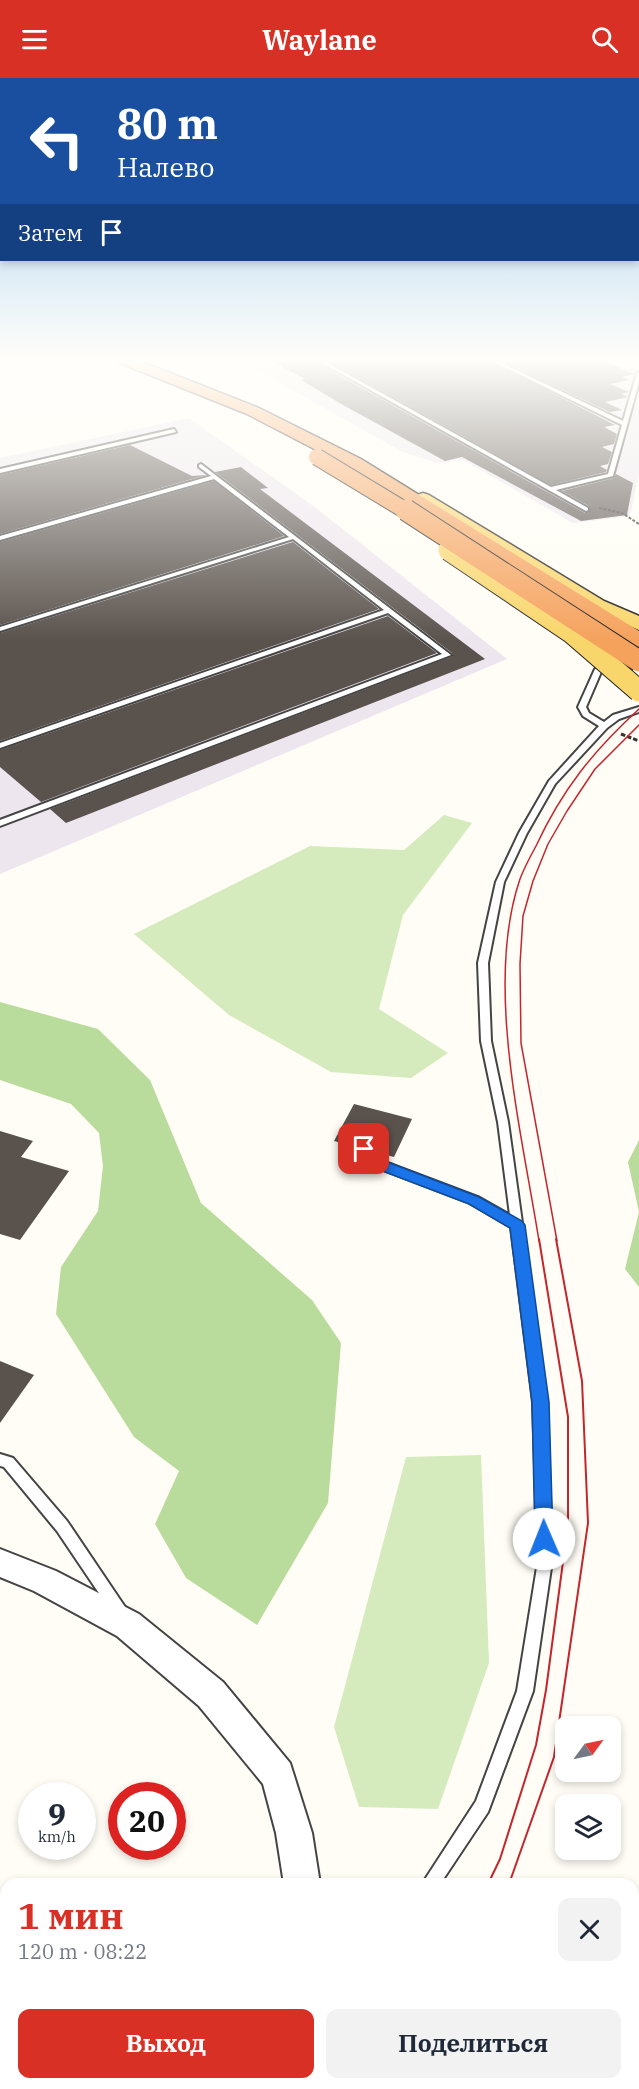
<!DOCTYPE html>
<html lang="ru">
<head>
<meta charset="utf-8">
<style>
	:root { --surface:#fff; --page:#f2f2f3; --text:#1f2937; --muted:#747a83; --accent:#d93025 }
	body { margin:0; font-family:"IBM Plex Serif",serif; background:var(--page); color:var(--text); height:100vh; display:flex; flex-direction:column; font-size:22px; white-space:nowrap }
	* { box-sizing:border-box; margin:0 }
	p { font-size:20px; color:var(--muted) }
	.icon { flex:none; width:33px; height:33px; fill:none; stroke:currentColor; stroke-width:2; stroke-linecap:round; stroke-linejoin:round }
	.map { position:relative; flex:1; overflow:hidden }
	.side { position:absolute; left:0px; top:1800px; width:639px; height:212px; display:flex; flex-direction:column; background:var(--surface); border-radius:18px 18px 0 0; box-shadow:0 3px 9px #0003 }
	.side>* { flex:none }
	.guide { position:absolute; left:0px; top:0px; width:639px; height:183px; box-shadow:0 3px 9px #0003; background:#1a4fa0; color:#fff; overflow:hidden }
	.needle { width:39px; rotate:57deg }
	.buttons { position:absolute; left:555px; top:1638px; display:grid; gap:12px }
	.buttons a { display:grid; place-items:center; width:66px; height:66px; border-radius:12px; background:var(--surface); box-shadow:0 3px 9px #0003; font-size:30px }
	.speed { position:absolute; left:18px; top:1704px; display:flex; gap:12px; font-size:30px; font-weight:700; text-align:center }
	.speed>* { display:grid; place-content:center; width:78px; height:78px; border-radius:50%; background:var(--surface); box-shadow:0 3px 9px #0003; line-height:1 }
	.speed small { font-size:15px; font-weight:400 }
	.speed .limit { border:9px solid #d22; background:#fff; color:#111 }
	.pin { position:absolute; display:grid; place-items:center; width:51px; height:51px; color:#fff; margin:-26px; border-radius:12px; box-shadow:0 3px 9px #0006 }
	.me { position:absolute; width:66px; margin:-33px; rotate:359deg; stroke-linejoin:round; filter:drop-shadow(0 0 4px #0008) }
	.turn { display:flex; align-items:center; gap:21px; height:126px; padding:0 18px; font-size:27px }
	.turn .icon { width:78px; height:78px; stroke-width:2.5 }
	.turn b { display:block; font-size:42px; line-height:51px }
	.then { display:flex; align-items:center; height:57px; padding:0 18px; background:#0003; gap:12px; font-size:22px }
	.round { display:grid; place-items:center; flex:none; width:63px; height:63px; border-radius:12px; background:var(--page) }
	.overview { display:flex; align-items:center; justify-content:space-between; height:102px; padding:0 18px }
	h1 { font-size:36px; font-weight:700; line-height:45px; color:var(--accent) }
	.action { display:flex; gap:12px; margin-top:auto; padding:12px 18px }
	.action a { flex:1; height:69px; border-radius:12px; background:var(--accent); color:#fff; font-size:24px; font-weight:700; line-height:69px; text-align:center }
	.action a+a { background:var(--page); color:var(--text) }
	header { display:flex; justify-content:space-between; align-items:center; height:78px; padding:0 18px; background:var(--accent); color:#fff; font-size:27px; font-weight:700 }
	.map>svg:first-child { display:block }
</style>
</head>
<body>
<header><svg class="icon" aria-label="menu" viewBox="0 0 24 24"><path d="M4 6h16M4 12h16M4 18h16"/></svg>Waylane<svg class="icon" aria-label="search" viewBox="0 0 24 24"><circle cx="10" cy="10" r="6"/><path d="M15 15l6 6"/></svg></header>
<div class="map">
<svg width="639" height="2011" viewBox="0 0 639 2011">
	<rect width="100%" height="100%" fill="#fffdf5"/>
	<g fill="#eee6ef">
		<path d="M239,282H639V395L630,438L573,445L463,382L437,385L403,374Z"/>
		<path d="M189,340L316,430L507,581L0,796V380Z"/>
	</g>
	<g fill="#d5ebbd">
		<path d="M444,737L472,745L403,837L379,931L448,975L411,1000L331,994L229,937L134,856L310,768L404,772Z"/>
		<path d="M481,1377L489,1585L438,1731L359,1729L334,1649L406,1379Z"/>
	</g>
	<g fill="#b9dc9c">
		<path d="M0,924L98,951L150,1002L201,1125L312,1222L341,1265L328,1425L257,1547L186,1500L155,1446L179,1393L134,1359L56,1236L61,1189L98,1133L103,1088L99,1055L71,1026L0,1002Z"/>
		<path d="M639,1062V1209L625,1191L639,1134L628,1084Z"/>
	</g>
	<g fill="#5a524d">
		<path d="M269,282H309L317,285L585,435L590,432L589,428L562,413L614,400L616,396L633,405L627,437L581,443L462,379L445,383L343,327L301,302L305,301Z"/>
		<path d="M336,282H488L615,347L604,349L617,356L614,366L602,369L612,374L608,386L600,388L607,392L606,394L551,407L328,283Z"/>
		<path d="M499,282H602L634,296L622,299L629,302L610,306L629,314L621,316L628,319L605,324L622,332L610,334Z"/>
		<path d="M130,367L192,398L206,397L0,456V397Z"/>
		<path d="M241,389L268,410L260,411L485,581L66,745L50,731L453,578L452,575L215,394Z"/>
		<path d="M214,403L284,458L0,547V464Z"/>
		<path d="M293,464L379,531L0,663V555Z"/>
		<path d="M388,538L437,575L41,724L0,689V672Z"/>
		<path d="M354,1026L412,1041L394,1079L372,1073L368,1066H360L357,1069L334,1063Z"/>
		<path d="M0,1053L33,1063L21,1079L69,1093L20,1162L0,1156Z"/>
		<path d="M0,1283L34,1297L0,1345Z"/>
	</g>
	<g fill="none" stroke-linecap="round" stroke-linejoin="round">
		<defs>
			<g id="lane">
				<path d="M317,282H322L551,409L608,396L622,347L490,282H495L623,343L637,295L639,294V304L613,398L556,412L588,430V432L586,433Z"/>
				<path d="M174,351L176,354L0,395V391Z"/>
				<path d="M201,386L451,577L0,748V742L442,576L388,535L0,670V665L384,532L293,461L0,553V549L289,459L214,401L0,462V458L211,398L199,389V387Z"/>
				<path d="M609,585L616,587L601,594L586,629L589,635L604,644L613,637L639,629V634L619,641L607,650L555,706L527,755L504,804L488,885L491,963L508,1044L547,1324L552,1483L533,1613L488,1734L440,1806H422L476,1723L517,1613L538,1483L533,1324L511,1149L470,1125L357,1082L355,1079L360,1068H368L370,1071L367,1077L478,1119L510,1137L498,1044L481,963L478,885L496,804L519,755L549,703L599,648L583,638L578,629L595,591Z"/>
				<path d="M0,1376L13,1380L67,1443L125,1529L127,1534L125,1539L120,1541L115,1539L57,1453L4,1389L0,1388Z"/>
			</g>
			<g id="street">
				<path d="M0,1471L56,1493L139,1536L223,1604L290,1685L312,1755L320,1806H284L276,1755L263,1706L199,1628L117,1558L34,1513L0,1499Z"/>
				<path d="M204,2006H247L245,2011H202Z"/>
			</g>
			<g id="primary">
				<path d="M423,415L429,417L604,523L639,538V552L590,531L417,425L414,421L417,417Z"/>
				<path d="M639,1937V2011H584L586,2006H633V1940Z"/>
			</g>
			<path id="highway" d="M118,282H137L259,330L361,381L639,553V569L631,567L349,389L247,336L120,285Z"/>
		</defs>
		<use href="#lane" stroke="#444" stroke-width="4"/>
		<use href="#street" stroke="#444" stroke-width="4"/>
		<use href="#primary" stroke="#222" stroke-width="3"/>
		<use href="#highway" stroke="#222" stroke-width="3"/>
		<path stroke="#333" stroke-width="2" stroke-dasharray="3 1.5" stroke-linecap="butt" d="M599,430L622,435L639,446"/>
		<path stroke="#333" stroke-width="3" stroke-dasharray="4.5 2" stroke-linecap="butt" d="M621,656L639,663"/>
		<use href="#lane" fill="#fff" fill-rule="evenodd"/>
		<use href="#street" fill="#fff" fill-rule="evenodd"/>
		<use href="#primary" fill="#f9d66b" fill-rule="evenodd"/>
		<use href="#highway" fill="#f5a25d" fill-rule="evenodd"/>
		<g stroke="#c4262e" stroke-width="1.5">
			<path d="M539,1163C522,1055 484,906 520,801C524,790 530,779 536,768C562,712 593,673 639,631"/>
			<path d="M557,1163L521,965L520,886L523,838L533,803L548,766L567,733L595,691L639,647"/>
		</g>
		<g stroke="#c4262e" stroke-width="2">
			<path d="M488,1806L500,1781L536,1667L546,1612L568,1446V1339L539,1161"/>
			<path d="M509,1806L554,1679L588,1445L582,1303L556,1161"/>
			<path d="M382,2011L387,2006"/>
			<path d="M410,2011L414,2006"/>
		</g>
		<defs>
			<path id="primary-bridge" d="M449,472L572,555L639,613"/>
			<path id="highway-bridge-far1" d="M317,379L408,434"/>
			<path id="highway-bridge" d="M406,432L639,583"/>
		</defs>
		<use href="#primary-bridge" stroke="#222" stroke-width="23" stroke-linecap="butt"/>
		<use href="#highway-bridge-far1" stroke="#222" stroke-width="18" stroke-linecap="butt"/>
		<use href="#highway-bridge" stroke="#222" stroke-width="23" stroke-linecap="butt"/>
		<use href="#primary-bridge" stroke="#f9d66b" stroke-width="21"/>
		<use href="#highway-bridge-far1" stroke="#f5a25d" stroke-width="16"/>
		<use href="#highway-bridge" stroke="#f5a25d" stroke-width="21"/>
	</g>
	<linearGradient id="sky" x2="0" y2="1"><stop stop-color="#95c6ee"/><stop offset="0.5" stop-color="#fffefa"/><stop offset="1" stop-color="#fffefa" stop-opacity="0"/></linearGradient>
	<rect width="639" height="563" fill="url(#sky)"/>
	<path fill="#1a73e8" stroke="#114b97" stroke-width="1.5" d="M364,1066L371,1071L369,1077L479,1119L522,1143L525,1147L549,1324L553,1461L550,1467L544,1469L537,1467L535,1461L532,1324L510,1150L469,1126L356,1083L354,1079L359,1067Z"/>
</svg>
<div class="buttons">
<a><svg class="needle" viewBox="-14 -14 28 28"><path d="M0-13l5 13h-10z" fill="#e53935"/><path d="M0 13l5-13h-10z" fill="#747a83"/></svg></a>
<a><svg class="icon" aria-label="layers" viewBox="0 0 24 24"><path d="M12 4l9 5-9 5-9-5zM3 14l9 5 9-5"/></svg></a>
</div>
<div class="speed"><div>9<small>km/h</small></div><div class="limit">20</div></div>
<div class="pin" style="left:364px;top:1071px;background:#d93025"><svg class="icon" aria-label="arrive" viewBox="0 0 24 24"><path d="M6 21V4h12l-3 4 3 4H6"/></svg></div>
<svg class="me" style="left:544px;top:1461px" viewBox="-20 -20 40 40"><circle r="19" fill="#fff"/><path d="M0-13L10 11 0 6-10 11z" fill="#1a73e8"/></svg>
<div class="guide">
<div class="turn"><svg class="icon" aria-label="left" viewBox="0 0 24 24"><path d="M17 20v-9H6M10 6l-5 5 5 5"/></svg><div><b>80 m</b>Налево</div></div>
<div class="then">Затем<svg class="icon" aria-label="arrive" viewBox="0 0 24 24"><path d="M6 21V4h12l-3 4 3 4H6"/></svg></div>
</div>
<section class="side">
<div class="overview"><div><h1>1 мин</h1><p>120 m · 08:22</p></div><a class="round"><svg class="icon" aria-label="close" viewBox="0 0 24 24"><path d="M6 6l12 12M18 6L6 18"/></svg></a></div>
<div class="action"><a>Выход</a><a>Поделиться</a></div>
</section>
</div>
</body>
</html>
